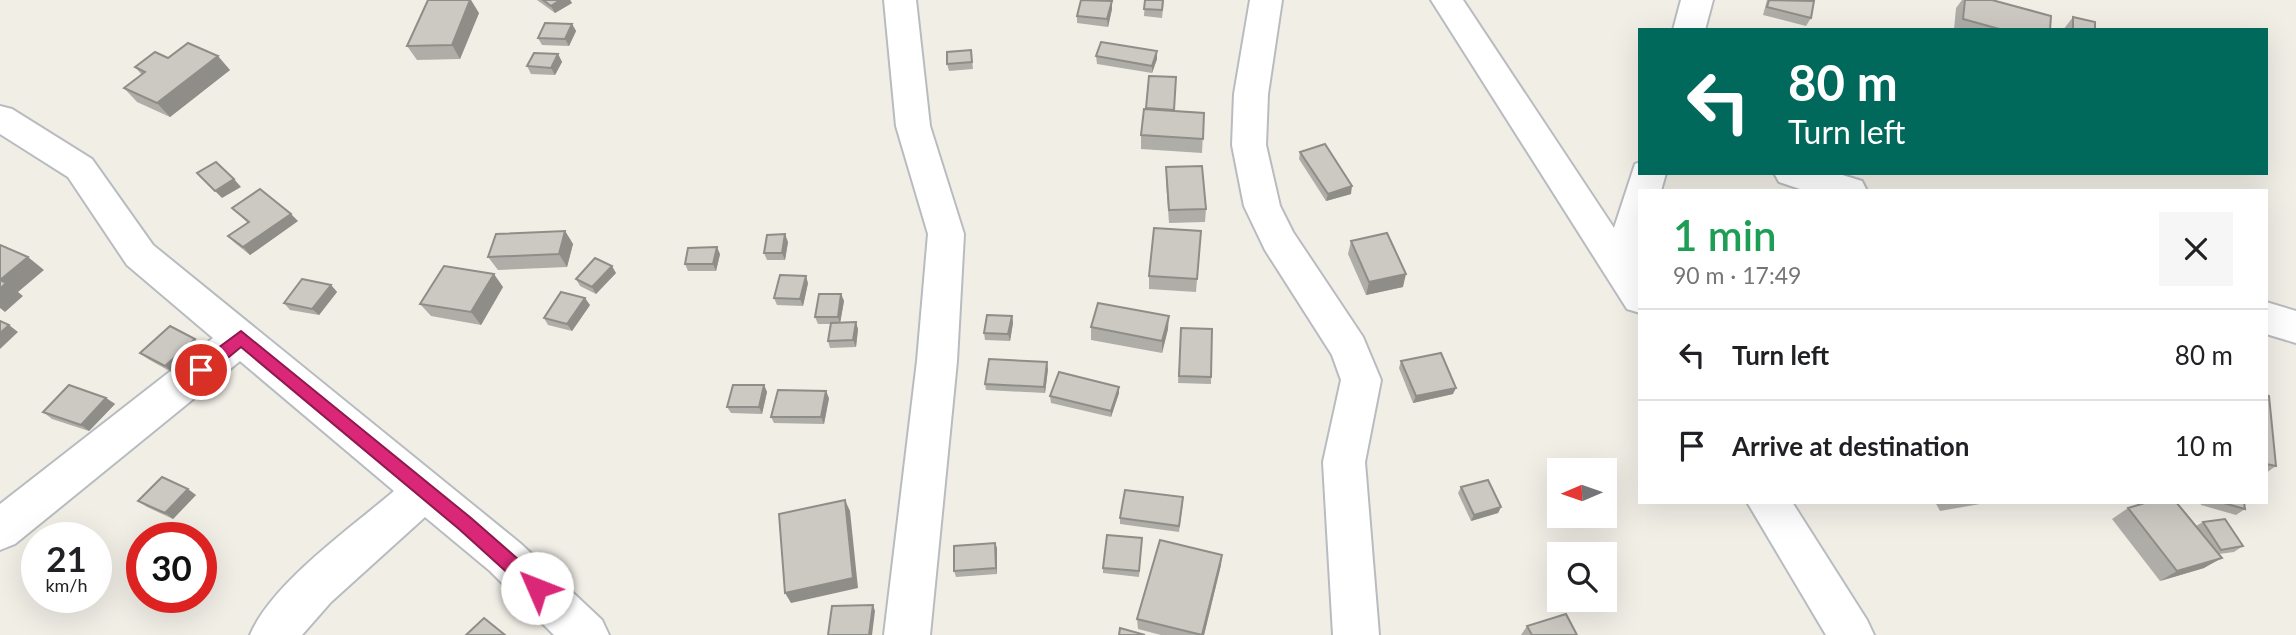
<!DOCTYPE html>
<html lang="en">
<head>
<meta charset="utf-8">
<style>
	:root { --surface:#fff; --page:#f6f6f6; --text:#202124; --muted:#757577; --line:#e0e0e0 }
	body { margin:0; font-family:Lato,sans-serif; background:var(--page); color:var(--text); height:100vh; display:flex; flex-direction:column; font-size:26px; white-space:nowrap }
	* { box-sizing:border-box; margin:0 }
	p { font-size:23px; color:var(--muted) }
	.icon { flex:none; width:38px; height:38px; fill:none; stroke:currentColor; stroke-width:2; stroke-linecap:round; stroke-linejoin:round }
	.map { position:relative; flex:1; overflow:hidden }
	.sheet { position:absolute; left:1638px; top:189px; width:630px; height:315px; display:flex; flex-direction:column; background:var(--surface); border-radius:0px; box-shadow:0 7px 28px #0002 }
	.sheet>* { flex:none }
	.hud { position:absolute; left:1638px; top:28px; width:630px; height:147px; border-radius:0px; box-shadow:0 7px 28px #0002; background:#00695c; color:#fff; overflow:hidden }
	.needle { width:46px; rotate:268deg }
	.controls { position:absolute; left:1547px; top:458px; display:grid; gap:14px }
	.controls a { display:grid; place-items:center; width:70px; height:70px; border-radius:0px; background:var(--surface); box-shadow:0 7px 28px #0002; font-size:35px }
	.speed { position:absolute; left:21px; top:522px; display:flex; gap:14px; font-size:35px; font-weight:700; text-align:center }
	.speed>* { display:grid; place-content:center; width:91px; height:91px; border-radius:50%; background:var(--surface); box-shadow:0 7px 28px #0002; line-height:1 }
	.speed small { font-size:18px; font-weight:400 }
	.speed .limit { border:10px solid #d22; background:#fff; color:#111 }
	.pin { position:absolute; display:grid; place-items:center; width:60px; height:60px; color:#fff; margin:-30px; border:4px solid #fff; border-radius:50%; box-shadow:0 2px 7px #0007 }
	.me { position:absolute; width:77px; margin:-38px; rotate:314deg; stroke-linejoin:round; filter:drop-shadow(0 0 5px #0008) }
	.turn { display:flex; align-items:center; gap:24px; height:147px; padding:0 35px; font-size:32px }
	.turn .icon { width:91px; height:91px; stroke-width:2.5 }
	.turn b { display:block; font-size:49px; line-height:60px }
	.round { display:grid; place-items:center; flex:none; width:74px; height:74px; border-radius:0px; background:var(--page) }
	.summary { display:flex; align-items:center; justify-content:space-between; height:119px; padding:0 35px }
	h1 { font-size:42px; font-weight:600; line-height:52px; color:#1e9e55 }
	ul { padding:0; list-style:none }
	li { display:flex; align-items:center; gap:21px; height:91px; padding:0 35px; border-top:2px solid var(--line) }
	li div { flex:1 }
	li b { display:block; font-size:26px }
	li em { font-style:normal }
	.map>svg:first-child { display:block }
</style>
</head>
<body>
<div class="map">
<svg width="2296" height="635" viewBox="0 0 2296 635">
	<rect width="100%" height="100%" fill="#f1eee6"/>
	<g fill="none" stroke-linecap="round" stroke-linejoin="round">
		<defs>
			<g id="minor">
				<path d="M884,0H916L930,126L964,234L957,361L930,635H884L917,361L928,234L896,126Z"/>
				<path d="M1250,0H1282L1268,94L1266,145L1280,206L1293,232L1363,337L1381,380L1365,462L1379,635H1333L1323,462L1341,380L1332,355L1265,250L1244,206L1232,145L1234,94Z"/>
				<path d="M1431,0H1463L1614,228L1635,164L1640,162V173H1666L1661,191H1640V313L1627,309Z"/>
				<path d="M1681,0H1713L1705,30H1673Z"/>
				<path d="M0,106L12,109L92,159L153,245L520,543L602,620L609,635H554L490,571L425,517L331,602L302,635H250C272,583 351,528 394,491L240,361L15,544L0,550V504L213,338L127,265L68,177L0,134Z"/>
				<path d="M1774,173H1836L1862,181L1867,191H1806L1779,182Z"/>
				<path d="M2266,302L2296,311V343L2266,334Z"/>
				<path d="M1747,502H1792L1867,620L1874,635H1826Z"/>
			</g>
		</defs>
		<use href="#minor" stroke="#b8bcc0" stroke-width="4"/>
		<use href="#minor" fill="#fff" fill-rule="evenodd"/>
	</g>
	<g fill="#afada8">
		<path d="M537,0H570L572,3L555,13Z"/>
		<path d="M1145,0H1164L1162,18L1144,16Z"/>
		<path d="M1767,0H1812L1811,18L1806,26L1763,15Z"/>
		<path d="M1962,0H1992L2050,30H1954L1956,8Z"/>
		<path d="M1112,1V9L1108,27L1077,23V16Z"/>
		<path d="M479,13L460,59L417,60L407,46Z"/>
		<path d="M2073,17L2095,29L2098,30H2063Z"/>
		<path d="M572,24L576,31L569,46L542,45L538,38Z"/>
		<path d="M971,50L973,69L949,71L947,64Z"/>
		<path d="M1157,51V59L1152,73L1097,64L1096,56Z"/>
		<path d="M558,54L562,62L555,75L531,74L527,66Z"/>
		<path d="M168,58L230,70L170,117L137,102L124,88L142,75L135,67Z"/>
		<path d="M1176,77L1174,111L1204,113L1202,153L1141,149V135L1146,109Z"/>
		<path d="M1300,152L1351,194L1326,201L1299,159Z"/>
		<path d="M1166,167L1206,209L1205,222L1169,223L1166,181Z"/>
		<path d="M232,208L298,221L250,255L235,243L228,236L248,223Z"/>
		<path d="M565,231L573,244L567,267L498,270L488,257Z"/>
		<path d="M1201,231L1196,292L1149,289V276Z"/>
		<path d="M1351,241L1403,287L1366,295L1348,254Z"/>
		<path d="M788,242L785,260H767L764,253Z"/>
		<path d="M720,254L716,271H688L685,264Z"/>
		<path d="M616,273L596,294L580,286L576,279Z"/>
		<path d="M808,283L803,306L777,305L774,298Z"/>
		<path d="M331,285L337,292L319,315L290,310L284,303Z"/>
		<path d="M503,287L481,325L431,316L420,304Z"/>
		<path d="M841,294L844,301L840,322L858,329L856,347L830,348L828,341L830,324H818L815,317Z"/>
		<path d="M590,305L572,331L548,325L544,318Z"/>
		<path d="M1012,316L1013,323L1010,341L985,340L984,333Z"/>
		<path d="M1091,327L1168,329L1162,353L1091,340Z"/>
		<path d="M1181,328L1212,329L1211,384L1178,383Z"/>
		<path d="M195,339L203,346L173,373L148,359L140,353Z"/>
		<path d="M1401,361L1453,394L1413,403L1399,368Z"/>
		<path d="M1048,369L1045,393L986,390L985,384Z"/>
		<path d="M764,385L767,392L762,414L731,413L727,407Z"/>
		<path d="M1119,387V393L1111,417L1051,403L1050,396Z"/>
		<path d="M2266,395L2276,466L2266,473Z"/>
		<path d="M106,398L115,404L89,431L52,419L43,412Z"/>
		<path d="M829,398L824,424L774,423L771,417Z"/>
		<path d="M1461,487L1501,507L1498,513L1471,521L1458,493Z"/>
		<path d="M196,495L173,519L147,507L138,501Z"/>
		<path d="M1935,502H1981L1980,504L1940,511Z"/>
		<path d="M2200,502H2244L2245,509L2236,515L2201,505Z"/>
		<path d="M1183,503L1179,532L1120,524V518Z"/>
		<path d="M2128,508L2196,526L2203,522L2243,546L2234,552L2219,554L2204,568L2160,581L2112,519Z"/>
		<path d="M1142,538L1139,577L1103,573V568Z"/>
		<path d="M997,548V574L956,577L954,571Z"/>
		<path d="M1221,565L1204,635H1161L1138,629L1137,619Z"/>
		<path d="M1527,626L1577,635H1521Z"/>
	</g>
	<g fill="#8f8d88">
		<path d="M470,0H471L479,13L460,59L452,45Z"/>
		<path d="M560,0H570L572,3L555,13L551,6Z"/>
		<path d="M1112,1V9L1108,27L1107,19Z"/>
		<path d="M572,24L576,31L569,46L565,39Z"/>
		<path d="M1157,51V59L1152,73V66Z"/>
		<path d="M558,54L562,62L555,75L551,68Z"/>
		<path d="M218,56L230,70L170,117L157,103Z"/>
		<path d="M234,179L241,187L222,198L215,191Z"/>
		<path d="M1352,186L1351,194L1326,201L1328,194Z"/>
		<path d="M291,214L298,221L250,255L243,247Z"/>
		<path d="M565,231L573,244L567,267L559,254Z"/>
		<path d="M785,234L788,242L785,260L782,253Z"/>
		<path d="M717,247L720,254L716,271L713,264Z"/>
		<path d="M28,257L44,270L18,292L23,296L5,312L0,308V280Z"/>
		<path d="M612,266L616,273L596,294L592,287Z"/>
		<path d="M494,274L503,287L481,325L471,312Z"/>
		<path d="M1406,274L1403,287L1366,295L1369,282Z"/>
		<path d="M806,276L808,283L803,306L800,299Z"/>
		<path d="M331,285L337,292L319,315L312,309Z"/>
		<path d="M841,294L844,301L840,324L838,317Z"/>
		<path d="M585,298L590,305L572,331L567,324Z"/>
		<path d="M1012,316L1013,323L1010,341L1008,334Z"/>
		<path d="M1169,316L1168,329L1162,353V341Z"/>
		<path d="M856,322L858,329L856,347L853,340Z"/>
		<path d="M9,325L18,332L0,349V333Z"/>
		<path d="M195,339L203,346L173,373L165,366Z"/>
		<path d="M1047,362L1048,369L1045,393L1044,387Z"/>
		<path d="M764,385L767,392L762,414L759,407Z"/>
		<path d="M1119,387V393L1111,417V411Z"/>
		<path d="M1456,388L1453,394L1413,403L1416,396Z"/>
		<path d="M826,391L829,398L824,424L821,417Z"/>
		<path d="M106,398L115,404L89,431L81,425Z"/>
		<path d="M188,489L196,495L173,519L165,513Z"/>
		<path d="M845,500L850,511L858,588L791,603L785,593Z"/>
		<path d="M1501,507L1498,513L1471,521L1474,515Z"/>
		<path d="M995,543L997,548V574L996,568Z"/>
		<path d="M1222,555L1221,565L1204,635H1202Z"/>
		<path d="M2222,558L2204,568L2160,581L2177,571Z"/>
		<path d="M873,605L875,611L872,635H869Z"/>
	</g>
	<g fill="#ccc9c3" stroke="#8f8d88" stroke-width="2">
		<path d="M428,0H470L452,45L407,46Z"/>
		<path d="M543,0H560L551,6Z"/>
		<path d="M1081,0L1112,1L1107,19L1077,16Z"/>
		<path d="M1145,0H1163L1162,10L1144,9Z"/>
		<path d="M1769,0L1814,1L1811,18L1767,7Z"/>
		<path d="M1965,0H1992L2051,16L2050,30H2003L1963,19Z"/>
		<path d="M2073,17L2095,22V29L2098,30H2076L2073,29Z"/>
		<path d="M545,23L572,24L565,39L538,38Z"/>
		<path d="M1101,42L1157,51L1152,66L1096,56Z"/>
		<path d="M188,43L218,56L157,103L124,88L145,72L135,67L155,52L168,58Z"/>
		<path d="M971,50L972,62L947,64V52Z"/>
		<path d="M534,53L558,54L551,68L527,66Z"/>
		<path d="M1149,76L1176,77L1174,110L1146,108Z"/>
		<path d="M1144,109L1204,113L1203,139L1141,135Z"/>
		<path d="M1325,144L1352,186L1328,194L1300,152Z"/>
		<path d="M216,162L234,179L215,191L197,173Z"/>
		<path d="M1202,166L1206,209L1169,210L1166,167Z"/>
		<path d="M260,189L291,214L243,247L228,236L249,222L232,208Z"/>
		<path d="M1154,228L1201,231L1197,279L1149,276Z"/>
		<path d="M565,231L559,254L488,257L496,234Z"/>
		<path d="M1387,233L1406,274L1369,282L1351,241Z"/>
		<path d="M785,234L782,253H764L767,235Z"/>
		<path d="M0,245L28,257L0,280L6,283L0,289Z"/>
		<path d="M717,247L713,264H685L688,248Z"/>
		<path d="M595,258L612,266L592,287L576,279Z"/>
		<path d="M444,266L494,274L471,312L420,304Z"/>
		<path d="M780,275L806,276L800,299L774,298Z"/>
		<path d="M302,279L331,285L312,309L284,303Z"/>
		<path d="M561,292L585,298L567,324L544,318Z"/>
		<path d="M819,294H841L838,317H815Z"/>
		<path d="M1098,303L1169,316L1162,341L1091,327Z"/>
		<path d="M987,315L1012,316L1008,334L984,333Z"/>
		<path d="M0,321L9,325L0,333Z"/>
		<path d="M856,322L853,340L828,341L831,323Z"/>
		<path d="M170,326L195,339L165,366L140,353Z"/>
		<path d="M1181,328L1212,329L1211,377L1179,376Z"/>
		<path d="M1441,353L1456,388L1416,396L1401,361Z"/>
		<path d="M989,359L1047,362L1044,387L985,384Z"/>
		<path d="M1059,372L1119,387L1111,411L1050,396Z"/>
		<path d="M69,385L106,398L81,425L43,412Z"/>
		<path d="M733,385H764L759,407H727Z"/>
		<path d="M778,390L826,391L821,417H771Z"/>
		<path d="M2266,395L2269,396L2276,466L2266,464Z"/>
		<path d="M162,477L188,489L165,513L138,501Z"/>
		<path d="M1488,480L1501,507L1474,515L1461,487Z"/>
		<path d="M1125,490L1183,497L1179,526L1120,518Z"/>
		<path d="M845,500L853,578L785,593L779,514Z"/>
		<path d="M2148,502H2176L2222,558L2177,571L2128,508Z"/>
		<path d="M2220,502H2244L2245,509Z"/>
		<path d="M2225,519L2243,546L2221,550L2203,522Z"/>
		<path d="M1107,535L1142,538L1139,571L1103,568Z"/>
		<path d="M1160,540L1222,555L1202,635L1137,619Z"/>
		<path d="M995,543L996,568L954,571V546Z"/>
		<path d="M873,605L869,635H828L832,606Z"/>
		<path d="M1566,614L1577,635H1532L1527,626Z"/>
		<path d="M484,618L505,635H466Z"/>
		<path d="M1120,628L1145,635H1119Z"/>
	</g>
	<path fill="#db2777" stroke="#8e194d" stroke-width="2" d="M241,331L471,518L544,582L546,588L544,594L537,597L531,594L459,529L241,347L207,375H195V365Z"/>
</svg>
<div class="controls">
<a><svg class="needle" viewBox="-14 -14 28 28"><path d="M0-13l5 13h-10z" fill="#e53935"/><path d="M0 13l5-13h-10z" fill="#757577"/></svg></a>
<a><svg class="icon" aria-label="search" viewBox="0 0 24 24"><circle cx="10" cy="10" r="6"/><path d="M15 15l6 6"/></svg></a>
</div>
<div class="speed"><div>21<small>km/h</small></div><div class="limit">30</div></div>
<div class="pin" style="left:201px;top:370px;background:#d93025"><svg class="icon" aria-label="arrive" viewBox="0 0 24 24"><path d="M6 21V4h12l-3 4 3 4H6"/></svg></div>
<svg class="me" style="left:537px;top:588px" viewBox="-20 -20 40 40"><circle r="19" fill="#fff"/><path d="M0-13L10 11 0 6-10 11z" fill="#db2777"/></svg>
<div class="hud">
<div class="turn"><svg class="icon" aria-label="left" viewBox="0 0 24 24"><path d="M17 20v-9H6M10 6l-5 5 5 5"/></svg><div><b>80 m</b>Turn left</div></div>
</div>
<section class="sheet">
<div class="summary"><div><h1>1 min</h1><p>90 m · 17:49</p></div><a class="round"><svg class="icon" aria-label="close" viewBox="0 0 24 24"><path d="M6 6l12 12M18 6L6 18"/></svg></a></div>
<ul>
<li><svg class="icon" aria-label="left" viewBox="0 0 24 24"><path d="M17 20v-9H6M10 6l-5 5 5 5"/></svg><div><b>Turn left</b></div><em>80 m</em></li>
<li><svg class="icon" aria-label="arrive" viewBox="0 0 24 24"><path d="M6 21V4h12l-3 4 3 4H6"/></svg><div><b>Arrive at destination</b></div><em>10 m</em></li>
</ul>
</section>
</div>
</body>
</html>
